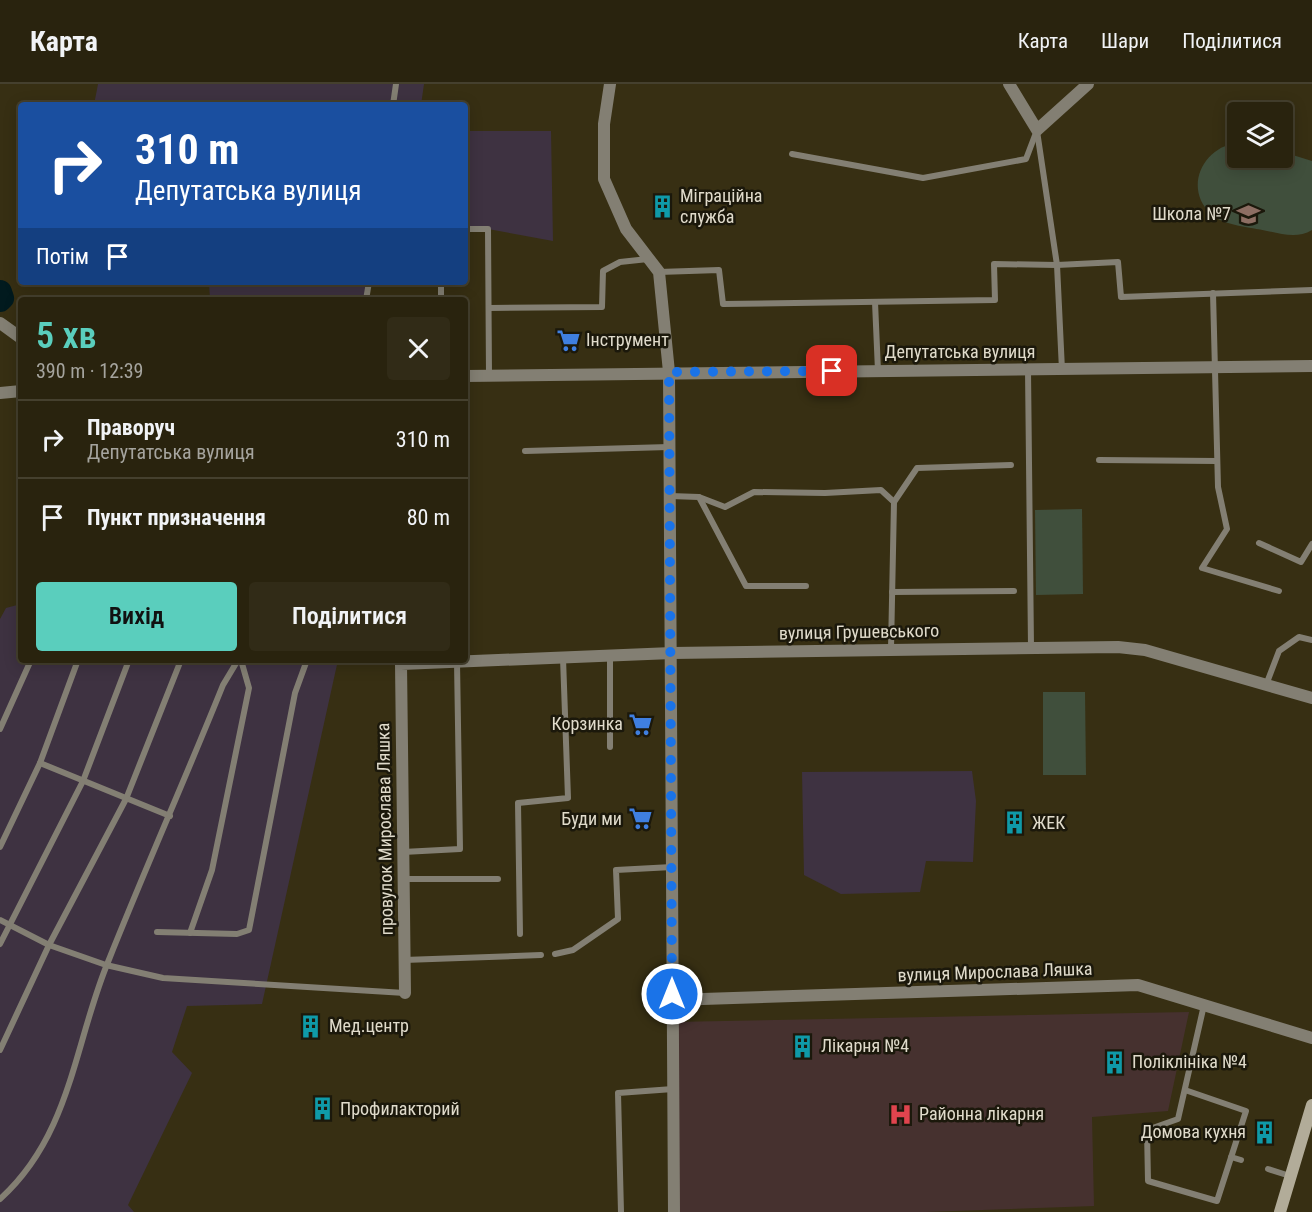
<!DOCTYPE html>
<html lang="uk">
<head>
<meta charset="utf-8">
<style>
	:root { --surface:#29230e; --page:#312b17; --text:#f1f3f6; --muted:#a5a49e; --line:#45402e; --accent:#5acebd }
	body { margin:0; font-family:"Roboto Condensed",sans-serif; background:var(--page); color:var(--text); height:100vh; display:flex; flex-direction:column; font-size:22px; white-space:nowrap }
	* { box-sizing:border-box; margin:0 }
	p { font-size:20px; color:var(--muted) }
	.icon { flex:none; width:33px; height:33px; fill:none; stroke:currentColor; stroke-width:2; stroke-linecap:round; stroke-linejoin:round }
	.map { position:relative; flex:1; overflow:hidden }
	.panel { position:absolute; left:18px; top:213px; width:450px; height:366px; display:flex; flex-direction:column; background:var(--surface); border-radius:6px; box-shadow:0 3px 15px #0003,0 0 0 2px var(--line) }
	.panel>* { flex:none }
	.top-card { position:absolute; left:18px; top:18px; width:450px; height:183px; border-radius:6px; box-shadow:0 3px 15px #0003,0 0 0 2px var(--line); background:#1a4fa0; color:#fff; overflow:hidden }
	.fabs { position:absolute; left:1227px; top:18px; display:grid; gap:12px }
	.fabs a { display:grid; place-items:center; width:66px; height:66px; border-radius:6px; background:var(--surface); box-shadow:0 3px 15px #0003,0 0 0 2px var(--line); font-size:30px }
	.pin { position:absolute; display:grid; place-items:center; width:51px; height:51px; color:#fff; margin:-26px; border-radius:12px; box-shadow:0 3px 9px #0006 }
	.me { position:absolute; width:66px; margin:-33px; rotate:0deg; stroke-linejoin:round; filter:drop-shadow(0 0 4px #0008) }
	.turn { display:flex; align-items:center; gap:21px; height:126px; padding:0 18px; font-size:27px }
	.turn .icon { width:78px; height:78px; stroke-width:2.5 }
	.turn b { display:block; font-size:42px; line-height:51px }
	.then { display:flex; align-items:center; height:57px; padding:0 18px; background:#0003; gap:12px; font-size:22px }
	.round { display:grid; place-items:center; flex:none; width:63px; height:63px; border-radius:6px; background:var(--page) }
	.overview { display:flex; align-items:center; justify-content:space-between; height:102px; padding:0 18px }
	h1 { font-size:36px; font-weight:600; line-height:45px; color:var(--accent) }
	.cta { display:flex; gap:12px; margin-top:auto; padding:12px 18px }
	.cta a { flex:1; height:69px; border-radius:6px; background:var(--accent); color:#111; font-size:24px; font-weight:600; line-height:69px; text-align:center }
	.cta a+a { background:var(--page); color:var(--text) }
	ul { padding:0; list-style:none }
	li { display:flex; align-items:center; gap:18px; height:78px; padding:0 18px; border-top:2px solid var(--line) }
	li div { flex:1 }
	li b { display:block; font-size:22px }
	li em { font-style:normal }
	header { display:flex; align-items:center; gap:36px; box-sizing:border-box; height:84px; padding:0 30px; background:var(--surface); border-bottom:2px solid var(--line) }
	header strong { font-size:28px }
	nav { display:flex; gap:33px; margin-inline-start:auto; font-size:21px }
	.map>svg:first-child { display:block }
</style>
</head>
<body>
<header>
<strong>Карта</strong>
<nav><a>Карта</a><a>Шари</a><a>Поділитися</a></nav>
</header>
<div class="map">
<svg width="1312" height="1128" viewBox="0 0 1312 1128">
	<rect width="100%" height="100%" fill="#372f13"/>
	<g fill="#3e3241">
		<path d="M98,0H424L421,21H94Z"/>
		<path d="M465,47H551L553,157L488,145H465Z"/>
		<path d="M209,198H369L366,216H210Z"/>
		<path d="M21,520V576H338L262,920L187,922L172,968L192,989L128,1121L134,1128H0V535L6,524Z"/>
		<path d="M972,687L976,717L973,778L926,777L920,808L841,810L804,791L802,688Z"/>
	</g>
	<path fill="#46312f" d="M1189,928L1168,1027L1092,1033L1094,1122L926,1128H674L672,938Z"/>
	<g fill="#404f3c">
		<path d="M1237,59L1238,74H1282L1283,68L1312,77V146C1297,155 1283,150 1267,147C1250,143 1224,142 1211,130C1183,104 1203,63 1237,59Z"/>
		<path d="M1082,425L1083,510L1036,511L1035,426Z"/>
		<path d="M1043,608H1085L1086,691H1043Z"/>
	</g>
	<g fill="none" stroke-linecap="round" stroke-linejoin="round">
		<path stroke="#011a1e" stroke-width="24" d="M0,208L2,214L0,216"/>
		<g stroke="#837f73" stroke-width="6">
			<path d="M393,21L396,0"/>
			<path d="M1037,47L1057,181L1062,286"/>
			<path d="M792,70L923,94L1026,75L1037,46"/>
			<path d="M465,145H488L489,291"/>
			<path d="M659,188L719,186L723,220L995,216L994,180L1057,181L1118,178L1121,213L1312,206"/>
			<path d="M1213,209L1218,403L1227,445L1202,484L1279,507"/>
			<path d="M366,216L369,198"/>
			<path d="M441,216V198"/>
			<path d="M875,218L878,287"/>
			<path d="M489,224L602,223L603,187L620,178L648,175"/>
			<path d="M1028,286L1031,563"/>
			<path d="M525,367L669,363"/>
			<path d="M1099,376L1217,377"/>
			<path d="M670,412L699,413L746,502H806"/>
			<path d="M699,413L725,423L754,408L825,409L881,406L894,418"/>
			<path d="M1259,459L1301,478L1312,460"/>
			<path d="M892,508L1014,507"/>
			<path d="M891,565L894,418L917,384L1011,381"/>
			<path d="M1266,601L1279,567L1299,553L1312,556"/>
			<path d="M0,645L31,576"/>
			<path d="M610,663V572"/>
			<path d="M40,679L170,732"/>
			<path d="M0,763L40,679L78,576"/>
			<path d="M403,768L460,765L457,578"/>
			<path d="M404,795H498"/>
			<path d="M0,836L49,861L106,881L163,894L405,909"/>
			<path d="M157,848L237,850L249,846L295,609L307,576"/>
			<path d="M190,849L212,786L249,604L241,576"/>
			<path d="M520,850L518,719L568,714L563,574"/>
			<path d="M0,860L83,697L129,576"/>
			<path d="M555,870L573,866L618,835L616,786L672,783"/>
			<path d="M404,876L541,871"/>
			<path d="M0,966L49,861L126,715L181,576"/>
			<path d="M1185,1006L1246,1027L1217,1117L1148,1097L1147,1046L1178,1035L1204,921"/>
			<path d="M1231,1073L1241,1076"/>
			<path d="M1268,1085L1290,1092"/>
			<path d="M0,1115C71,1051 74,960 108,878C145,785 186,693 223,601L238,576"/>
			<path d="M621,1128L618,1009L673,1005"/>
		</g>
		<g stroke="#837f73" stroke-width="12">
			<path d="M610,0L604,40V95L626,145L659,188L669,288L674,1128"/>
			<path d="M1009,0L1037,46L1088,0"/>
			<path d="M0,239L21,254"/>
			<path d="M405,909L401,580L672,569L1118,563L1145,566L1312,614"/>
			<path d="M672,916L1138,901L1312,954"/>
		</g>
		<g stroke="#837f73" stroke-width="12">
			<path d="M465,292L1312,282"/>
			<path d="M0,309L21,307"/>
		</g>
		<path stroke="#b2ac99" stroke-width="12" d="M1280,1128L1312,1021"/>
	</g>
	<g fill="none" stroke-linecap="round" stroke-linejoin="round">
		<path stroke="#1a73e8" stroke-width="10" stroke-dasharray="0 18" d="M672,910L669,288L832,287"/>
	</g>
	<defs>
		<symbol id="building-bare" viewBox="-9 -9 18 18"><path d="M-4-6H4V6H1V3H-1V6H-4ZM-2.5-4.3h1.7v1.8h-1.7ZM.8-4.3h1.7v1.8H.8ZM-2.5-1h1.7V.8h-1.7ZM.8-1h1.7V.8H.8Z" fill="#0f9aa8" stroke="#1b180b" stroke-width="2.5" paint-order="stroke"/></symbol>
		<symbol id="school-bare" viewBox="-9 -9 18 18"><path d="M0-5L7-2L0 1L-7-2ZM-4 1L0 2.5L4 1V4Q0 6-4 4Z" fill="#8d6e63" stroke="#1b180b" stroke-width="2.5" paint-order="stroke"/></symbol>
		<symbol id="supermarket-bare" viewBox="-9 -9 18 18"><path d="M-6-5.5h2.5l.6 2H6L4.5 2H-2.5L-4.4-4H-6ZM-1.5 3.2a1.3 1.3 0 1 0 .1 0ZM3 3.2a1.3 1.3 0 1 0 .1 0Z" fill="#3f7fe0" stroke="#1b180b" stroke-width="2.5" paint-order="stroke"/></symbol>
		<symbol id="hospital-bare" viewBox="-9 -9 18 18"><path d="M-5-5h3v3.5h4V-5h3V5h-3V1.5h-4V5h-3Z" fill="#e0444e" stroke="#1b180b" stroke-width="2.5" paint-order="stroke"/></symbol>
	</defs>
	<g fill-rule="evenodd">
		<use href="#building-bare" x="646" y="106" width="33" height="33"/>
		<use href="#school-bare" x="1232" y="114" width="33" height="33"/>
		<use href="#supermarket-bare" x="552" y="240" width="33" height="33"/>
		<use href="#supermarket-bare" x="624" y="624" width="33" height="33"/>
		<use href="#supermarket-bare" x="624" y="718" width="33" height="33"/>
		<use href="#building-bare" x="998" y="722" width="33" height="33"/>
		<use href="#building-bare" x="294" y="926" width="33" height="33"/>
		<use href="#building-bare" x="786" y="946" width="33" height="33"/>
		<use href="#building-bare" x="1098" y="962" width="33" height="33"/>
		<use href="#building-bare" x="306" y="1008" width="33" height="33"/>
		<use href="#hospital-bare" x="884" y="1014" width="33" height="33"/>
		<use href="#building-bare" x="1248" y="1032" width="33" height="33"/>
	</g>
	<g text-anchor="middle" stroke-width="5" stroke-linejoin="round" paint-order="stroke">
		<g font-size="18" fill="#e0dbcb" stroke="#1b180b" text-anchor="start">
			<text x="680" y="118">Міграційна<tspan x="680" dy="21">служба</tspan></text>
			<text x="1231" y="136" text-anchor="end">Школа №7</text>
			<text x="586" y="262">Інструмент</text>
			<text x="623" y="646" text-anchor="end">Корзинка</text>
			<text x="622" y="741" text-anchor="end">Буди ми</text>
			<text x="1032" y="745">ЖЕК</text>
			<text x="329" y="948">Мед.центр</text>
			<text x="821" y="968">Лікарня №4</text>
			<text x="1132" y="984">Поліклініка №4</text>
			<text x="340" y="1031">Профилакторий</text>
			<text x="919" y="1036">Районна лікарня</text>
			<text x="1246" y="1054" text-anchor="end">Домова кухня</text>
		</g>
		<g font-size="18" fill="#e0dbcb" stroke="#1b180b">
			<text x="960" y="274">Депутатська вулиця</text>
			<text transform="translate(859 548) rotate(-1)" y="6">вулиця Грушевського</text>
			<text transform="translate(385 745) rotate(-91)" y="6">провулок Мирослава Ляшка</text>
			<text transform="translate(995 888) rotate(-2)" y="6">вулиця Мирослава Ляшка</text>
		</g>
	</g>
</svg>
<div class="fabs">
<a><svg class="icon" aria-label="layers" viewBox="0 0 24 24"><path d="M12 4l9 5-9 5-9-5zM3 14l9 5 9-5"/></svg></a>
</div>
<div class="pin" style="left:832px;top:287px;background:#d93025"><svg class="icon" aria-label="arrive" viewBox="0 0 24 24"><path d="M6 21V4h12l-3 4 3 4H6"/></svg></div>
<svg class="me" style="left:672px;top:910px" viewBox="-20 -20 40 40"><circle r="17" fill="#1a73e8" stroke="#fff" stroke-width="3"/><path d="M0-11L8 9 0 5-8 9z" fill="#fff"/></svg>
<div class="top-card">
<div class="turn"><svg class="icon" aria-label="right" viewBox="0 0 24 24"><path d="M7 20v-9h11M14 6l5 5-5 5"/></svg><div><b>310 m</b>Депутатська вулиця</div></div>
<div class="then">Потім<svg class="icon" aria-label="arrive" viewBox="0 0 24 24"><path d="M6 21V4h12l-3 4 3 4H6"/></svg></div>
</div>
<section class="panel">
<div class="overview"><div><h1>5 хв</h1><p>390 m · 12:39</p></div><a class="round"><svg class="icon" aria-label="close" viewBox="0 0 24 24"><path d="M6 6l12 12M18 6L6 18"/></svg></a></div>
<ul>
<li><svg class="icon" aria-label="right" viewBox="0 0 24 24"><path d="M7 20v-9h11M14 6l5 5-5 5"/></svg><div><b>Праворуч</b><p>Депутатська вулиця</p></div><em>310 m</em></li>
<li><svg class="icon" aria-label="arrive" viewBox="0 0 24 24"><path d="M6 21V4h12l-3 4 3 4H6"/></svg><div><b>Пункт призначення</b></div><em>80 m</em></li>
</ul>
<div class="cta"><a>Вихід</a><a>Поділитися</a></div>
</section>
</div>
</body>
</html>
